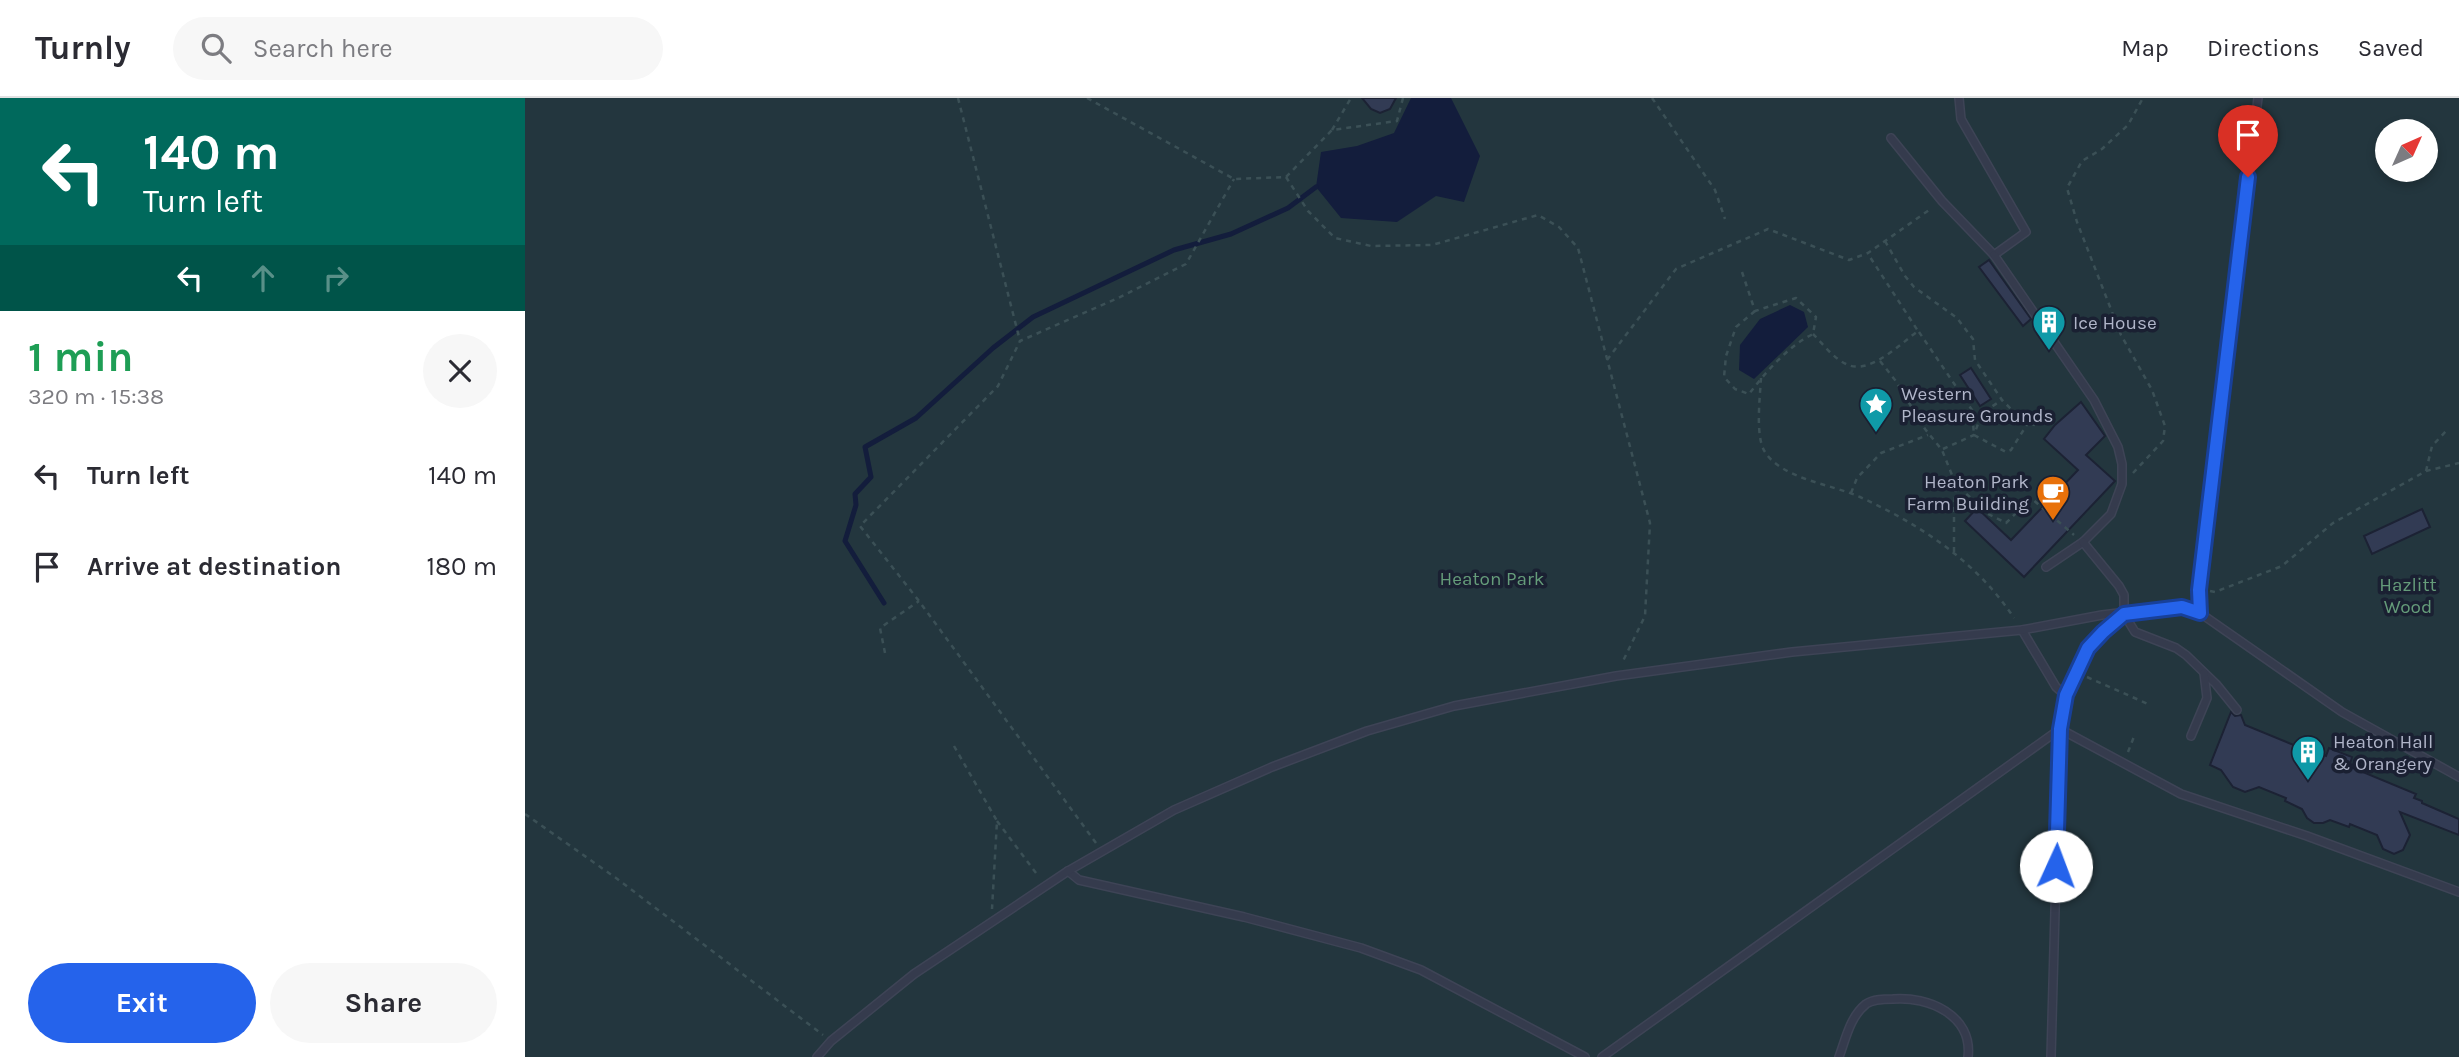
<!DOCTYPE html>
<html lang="en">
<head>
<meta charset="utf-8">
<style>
	:root { --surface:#fff; --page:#f7f7f7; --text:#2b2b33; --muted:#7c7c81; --line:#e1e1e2; --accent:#2563eb }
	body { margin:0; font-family:Karla,sans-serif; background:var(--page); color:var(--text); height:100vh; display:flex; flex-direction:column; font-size:26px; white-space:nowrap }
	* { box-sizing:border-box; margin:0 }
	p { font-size:23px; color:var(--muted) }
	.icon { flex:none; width:38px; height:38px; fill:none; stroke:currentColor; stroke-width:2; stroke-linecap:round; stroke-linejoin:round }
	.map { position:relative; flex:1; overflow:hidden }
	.details { display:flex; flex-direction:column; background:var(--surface); width:525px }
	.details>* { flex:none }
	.guide { background:#00695c; color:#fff; overflow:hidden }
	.needle { width:46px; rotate:45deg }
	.tools { position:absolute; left:1850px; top:21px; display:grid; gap:14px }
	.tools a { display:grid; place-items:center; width:63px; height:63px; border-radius:50%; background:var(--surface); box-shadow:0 4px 10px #0003; font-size:35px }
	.pin { position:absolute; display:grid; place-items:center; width:60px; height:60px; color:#fff; margin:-72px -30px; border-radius:50% 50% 50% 0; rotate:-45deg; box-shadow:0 0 7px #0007 }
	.pin .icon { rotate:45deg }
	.me { position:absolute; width:77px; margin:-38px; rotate:2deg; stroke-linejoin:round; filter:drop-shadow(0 0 5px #0008) }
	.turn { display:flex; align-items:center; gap:24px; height:147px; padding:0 28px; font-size:32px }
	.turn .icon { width:91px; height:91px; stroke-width:2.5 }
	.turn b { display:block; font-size:49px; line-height:60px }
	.lanes { display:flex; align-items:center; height:66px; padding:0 28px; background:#0003; justify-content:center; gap:35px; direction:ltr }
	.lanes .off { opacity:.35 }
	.round { display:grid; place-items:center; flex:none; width:74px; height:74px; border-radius:37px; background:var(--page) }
	.summary { display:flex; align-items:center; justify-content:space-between; height:119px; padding:0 28px }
	h1 { font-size:42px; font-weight:700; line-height:52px; color:#1e9e55 }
	.action { display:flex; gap:14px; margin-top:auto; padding:14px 28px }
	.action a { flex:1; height:80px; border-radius:42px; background:var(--accent); color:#fff; font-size:28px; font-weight:700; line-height:80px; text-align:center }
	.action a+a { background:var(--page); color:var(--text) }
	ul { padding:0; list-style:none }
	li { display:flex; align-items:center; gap:21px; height:91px; padding:0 28px }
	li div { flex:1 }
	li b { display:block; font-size:26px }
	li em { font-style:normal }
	header { display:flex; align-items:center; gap:42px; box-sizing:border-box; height:98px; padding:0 35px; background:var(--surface); border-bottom:2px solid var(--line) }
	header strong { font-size:33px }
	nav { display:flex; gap:38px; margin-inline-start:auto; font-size:24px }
	.search { width:490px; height:63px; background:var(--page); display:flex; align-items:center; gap:18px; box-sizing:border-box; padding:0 24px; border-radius:38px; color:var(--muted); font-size:26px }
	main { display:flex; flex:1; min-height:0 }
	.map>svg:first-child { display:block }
</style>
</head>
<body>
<header>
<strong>Turnly</strong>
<div class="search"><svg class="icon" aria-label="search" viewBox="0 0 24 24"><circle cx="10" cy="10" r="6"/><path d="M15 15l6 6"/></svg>Search here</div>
<nav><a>Map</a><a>Directions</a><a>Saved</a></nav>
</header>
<main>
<section class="details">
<div class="guide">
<div class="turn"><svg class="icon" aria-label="left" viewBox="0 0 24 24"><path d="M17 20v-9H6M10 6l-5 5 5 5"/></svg><div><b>140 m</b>Turn left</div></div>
<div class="lanes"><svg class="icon" aria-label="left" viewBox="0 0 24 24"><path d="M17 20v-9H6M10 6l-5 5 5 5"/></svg><svg class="icon off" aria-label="ahead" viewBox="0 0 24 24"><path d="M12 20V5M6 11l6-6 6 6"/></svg><svg class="icon off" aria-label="right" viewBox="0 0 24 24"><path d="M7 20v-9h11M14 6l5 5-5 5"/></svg></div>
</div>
<div class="summary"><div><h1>1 min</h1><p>320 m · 15:38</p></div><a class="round"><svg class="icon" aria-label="close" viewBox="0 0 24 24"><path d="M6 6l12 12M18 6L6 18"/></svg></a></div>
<ul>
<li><svg class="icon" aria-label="left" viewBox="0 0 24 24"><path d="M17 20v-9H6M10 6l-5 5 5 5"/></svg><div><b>Turn left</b></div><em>140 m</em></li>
<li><svg class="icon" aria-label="arrive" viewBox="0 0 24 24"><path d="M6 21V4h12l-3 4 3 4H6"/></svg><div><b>Arrive at destination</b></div><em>180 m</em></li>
</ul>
<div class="action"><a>Exit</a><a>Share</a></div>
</section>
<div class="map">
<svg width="1934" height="959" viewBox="0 0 1934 959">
	<rect width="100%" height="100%" fill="#21283d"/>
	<path fill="#23363e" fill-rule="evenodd" d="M0,0H1934V959H0ZM1862,33H1900V72H1862Z"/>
	<g fill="#131d3c">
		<path d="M886,0H926L955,58L939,104L911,98L872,124L816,120L791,89L796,54L832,48L869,35Z"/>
		<path d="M1265,207L1279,214L1283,229L1229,281L1214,272L1215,247L1235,221Z"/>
	</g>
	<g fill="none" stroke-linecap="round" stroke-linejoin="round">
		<path stroke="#131d3c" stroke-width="5" d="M359,505L320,443L331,407L330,396L346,379L340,349L391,320L468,250L508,219L649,152L706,136L763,110L791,89"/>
	</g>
	<g fill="#323b54" stroke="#1c2234" stroke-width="2">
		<path d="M837,0H871L865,11L855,15L846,11Z"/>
		<path d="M1464,162L1506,221L1498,228L1454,169Z"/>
		<path d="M1446,270L1466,301L1455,308L1435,277Z"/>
		<path d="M1556,304L1580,338L1561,357L1590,383L1499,479L1440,423L1452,410L1486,442L1553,372L1519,341L1530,327Z"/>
		<path d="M1897,411L1905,429L1847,456L1839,438Z"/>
		<path d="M1706,614L1710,618L1716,617L1720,627L1781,652L1782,650L1801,658L1804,650L1827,659L1825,666L1829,667L1828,670L1891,696L1889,700L1897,703V705L1934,721V737L1875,714L1885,737L1878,752L1869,756L1858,751L1852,737L1825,726L1824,729L1805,722L1798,725H1789L1782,720L1777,711L1760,703L1761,700L1734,689L1720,694L1708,689L1696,672L1685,667Z"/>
	</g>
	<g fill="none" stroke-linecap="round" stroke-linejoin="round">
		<defs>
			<g id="service">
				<path d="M1366,40L1417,103L1469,157L1501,134L1436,21L1434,0"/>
				<path d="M1469,157L1569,302L1593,349L1597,366V386L1586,416L1558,444L1521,469"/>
				<path d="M1558,444L1594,488L1599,497V516C1557,551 1544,577 1535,631L1656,696L1782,738L1934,794"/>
				<path d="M1675,515L1674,492L1733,0"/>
				<path d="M1599,516L1610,534L1651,550L1661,557L1691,586L1712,612"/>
				<path d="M1497,532L1531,589L1540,597"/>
				<path d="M1666,638L1682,600L1679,575"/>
				<path d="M543,773L554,782L719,819L836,850L896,872L1060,959"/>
				<path d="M292,959L306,943L389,876L543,773L649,712L747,669L842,633L929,608L1091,578L1267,554L1497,532L1577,517L1634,510L1657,509L1675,515L1817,614L1934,679"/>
				<path d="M1077,959L1535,631L1526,959"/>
				<path d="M1314,959C1321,940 1325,919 1341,906C1348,901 1359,901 1368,901C1403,898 1448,917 1443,959"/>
			</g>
		</defs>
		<use href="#service" stroke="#3e4456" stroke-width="10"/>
		<g stroke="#3b5056" stroke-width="2.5" stroke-dasharray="5 5" stroke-linecap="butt">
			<path d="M433,0L495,243"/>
			<path d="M562,0L709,81L761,79L807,32L872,23L878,0"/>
			<path d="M1127,0L1190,92L1200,121"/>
			<path d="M807,32L826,0"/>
			<path d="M761,79L783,113L810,140L846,148L907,147L1013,117L1034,129L1053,150L1125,425L1120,518L1097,565"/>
			<path d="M1360,143L1380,178L1389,189L1432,220L1448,241L1450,262L1477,302L1494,319L1509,327L1532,322"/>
			<path d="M1217,174L1230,213L1271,200L1291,219L1288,236"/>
			<path d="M1230,213L1211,229L1201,258L1199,279L1210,291L1224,296C1241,274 1263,248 1288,236"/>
			<path d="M1394,234L1447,312L1449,337"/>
			<path d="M1288,236C1298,246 1308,260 1321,266C1344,278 1375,246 1393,233L1343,156"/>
			<path d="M1082,262L1151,171L1243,131L1324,162L1343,155L1407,110"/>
			<path d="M1355,263L1370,282L1400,331L1417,352L1431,387L1454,407"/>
			<path d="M1236,280C1235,299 1230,339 1240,354C1257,381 1306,386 1335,399C1396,427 1452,464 1489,520"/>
			<path d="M1449,337L1481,354L1486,352L1503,325"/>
			<path d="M1418,351L1449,337L1457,315L1477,302"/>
			<path d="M1901,373L1907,348L1923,331"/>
			<path d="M1608,375L1638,343L1640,328L1627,292L1596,237L1552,124L1542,90L1557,63L1577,51L1603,27L1618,0"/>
			<path d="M1326,395L1332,380L1356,355L1403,337"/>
			<path d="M1463,416L1481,425L1506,400L1549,437"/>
			<path d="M1429,454V409L1431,387"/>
			<path d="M1685,493L1690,494L1757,468L1808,425L1901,373L1934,365"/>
			<path d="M360,555L355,530L394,503"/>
			<path d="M1562,579L1623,606"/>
			<path d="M429,648L472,723L467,811"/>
			<path d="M1603,654L1610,636"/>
			<path d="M0,716L91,780L298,937"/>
			<path d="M472,723L514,779"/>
			<path d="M571,745L394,503L335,428L473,288L495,243L593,200L661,166L709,81"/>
		</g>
		<use href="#service" stroke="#353b4d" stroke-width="7"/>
	</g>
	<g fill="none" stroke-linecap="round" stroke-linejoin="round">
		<defs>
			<path id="route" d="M1531,768L1535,631L1541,597L1563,550L1578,534L1599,516L1657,509L1675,515L1674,492L1723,79"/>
		</defs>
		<use href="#route" stroke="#184099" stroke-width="18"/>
		<use href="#route" stroke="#2563eb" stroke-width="12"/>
	</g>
	<defs>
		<symbol id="building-pin" viewBox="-11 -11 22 30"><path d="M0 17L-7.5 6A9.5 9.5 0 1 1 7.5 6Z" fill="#0f9aa8" stroke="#1a2032"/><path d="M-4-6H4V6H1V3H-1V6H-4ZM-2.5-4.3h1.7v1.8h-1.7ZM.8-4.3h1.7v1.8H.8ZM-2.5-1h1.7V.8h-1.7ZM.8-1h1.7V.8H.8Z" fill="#fff"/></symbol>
		<symbol id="sight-pin" viewBox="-11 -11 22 30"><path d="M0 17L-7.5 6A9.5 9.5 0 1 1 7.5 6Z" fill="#0f9aa8" stroke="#1a2032"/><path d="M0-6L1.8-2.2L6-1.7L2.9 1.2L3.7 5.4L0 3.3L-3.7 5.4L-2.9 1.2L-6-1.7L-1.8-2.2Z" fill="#fff"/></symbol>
		<symbol id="cafe-pin" viewBox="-11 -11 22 30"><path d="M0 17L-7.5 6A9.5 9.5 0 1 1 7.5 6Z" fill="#e8710a" stroke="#1a2032"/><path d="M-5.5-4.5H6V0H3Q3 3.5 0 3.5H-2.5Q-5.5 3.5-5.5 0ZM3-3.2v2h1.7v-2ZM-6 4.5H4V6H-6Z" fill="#fff"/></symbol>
	</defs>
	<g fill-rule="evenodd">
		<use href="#building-pin" x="1505" y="205" width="38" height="52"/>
		<use href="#sight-pin" x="1332" y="287" width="38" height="52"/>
		<use href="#cafe-pin" x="1509" y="375" width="38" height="52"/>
		<use href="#building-pin" x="1764" y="635" width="38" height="52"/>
	</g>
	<g text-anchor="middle" stroke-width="7" stroke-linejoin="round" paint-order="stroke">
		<g font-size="19" fill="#b0b5c9" stroke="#1a2032" text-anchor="start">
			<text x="1548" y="231">Ice House</text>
			<text x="1376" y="302">Western<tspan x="1376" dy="22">Pleasure Grounds</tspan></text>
			<text x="1504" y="390" text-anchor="end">Heaton Park<tspan x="1504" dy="22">Farm Building</tspan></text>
			<text x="1808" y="650">Heaton Hall<tspan x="1808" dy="22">&amp; Orangery</tspan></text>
		</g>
		<g font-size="19" fill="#659c7a" stroke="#1a2032">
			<text x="967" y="487">Heaton Park</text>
			<text x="1883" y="493">Hazlitt<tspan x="1883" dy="22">Wood</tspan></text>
		</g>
	</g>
</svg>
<div class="tools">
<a><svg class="needle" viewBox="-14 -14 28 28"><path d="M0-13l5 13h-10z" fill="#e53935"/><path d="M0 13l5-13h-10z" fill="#7c7c81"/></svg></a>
</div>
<div class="pin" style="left:1723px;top:79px;background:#d93025"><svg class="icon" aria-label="arrive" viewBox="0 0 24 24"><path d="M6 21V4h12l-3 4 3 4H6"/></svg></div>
<svg class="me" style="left:1531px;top:768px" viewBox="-20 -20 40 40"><circle r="19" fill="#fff"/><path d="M0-13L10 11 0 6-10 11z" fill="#2563eb"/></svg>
</div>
</main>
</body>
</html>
